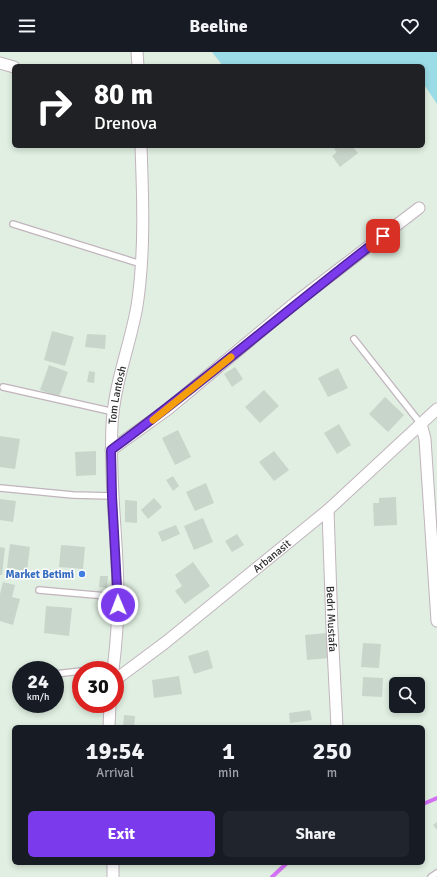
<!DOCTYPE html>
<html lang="en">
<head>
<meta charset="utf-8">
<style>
	:root { --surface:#171b24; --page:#20242c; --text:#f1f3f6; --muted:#9ea1a6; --accent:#7c3aed }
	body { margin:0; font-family:Signika,sans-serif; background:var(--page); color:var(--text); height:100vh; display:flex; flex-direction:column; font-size:15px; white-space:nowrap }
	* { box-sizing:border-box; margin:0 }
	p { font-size:13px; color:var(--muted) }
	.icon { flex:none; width:22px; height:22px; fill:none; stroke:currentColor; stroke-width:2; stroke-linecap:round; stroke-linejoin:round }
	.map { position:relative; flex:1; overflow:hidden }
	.panel { position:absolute; left:12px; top:673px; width:413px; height:140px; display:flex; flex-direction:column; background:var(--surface); border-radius:6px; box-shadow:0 2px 6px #0003 }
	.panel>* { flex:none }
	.guide { position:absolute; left:12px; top:12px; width:413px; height:84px; border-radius:6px; box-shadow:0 2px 6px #0003; background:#202124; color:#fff; overflow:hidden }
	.controls { position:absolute; left:389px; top:625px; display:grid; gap:8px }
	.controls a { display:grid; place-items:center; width:36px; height:36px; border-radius:6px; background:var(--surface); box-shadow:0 2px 6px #0003; font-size:20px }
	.speed { position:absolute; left:12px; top:609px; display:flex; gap:8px; font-size:20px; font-weight:700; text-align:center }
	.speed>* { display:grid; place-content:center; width:52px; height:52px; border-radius:50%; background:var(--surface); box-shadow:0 2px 6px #0003; line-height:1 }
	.speed small { font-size:10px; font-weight:400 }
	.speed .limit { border:6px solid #d22; background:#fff; color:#111 }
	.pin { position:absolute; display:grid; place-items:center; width:34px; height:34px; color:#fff; margin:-17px; border-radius:8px; box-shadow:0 2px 6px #0006 }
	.me { position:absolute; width:44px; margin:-22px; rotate:359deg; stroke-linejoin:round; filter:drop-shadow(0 0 3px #0008) }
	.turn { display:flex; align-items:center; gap:14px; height:84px; padding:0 16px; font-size:18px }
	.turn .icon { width:52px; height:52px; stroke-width:2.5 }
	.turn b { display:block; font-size:28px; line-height:34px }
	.eta { display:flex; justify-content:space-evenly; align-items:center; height:68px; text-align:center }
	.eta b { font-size:24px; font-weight:800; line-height:28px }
	.cta { display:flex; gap:8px; margin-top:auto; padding:8px 16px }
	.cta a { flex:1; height:46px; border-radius:6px; background:var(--accent); color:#fff; font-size:16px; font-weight:800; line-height:46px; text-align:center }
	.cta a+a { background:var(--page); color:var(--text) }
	header { display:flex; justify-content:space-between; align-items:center; height:52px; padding:0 16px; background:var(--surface); font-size:18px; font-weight:800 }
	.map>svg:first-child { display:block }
</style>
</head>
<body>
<header><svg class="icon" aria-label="menu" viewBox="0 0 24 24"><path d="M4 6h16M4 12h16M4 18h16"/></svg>Beeline<svg class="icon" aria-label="heart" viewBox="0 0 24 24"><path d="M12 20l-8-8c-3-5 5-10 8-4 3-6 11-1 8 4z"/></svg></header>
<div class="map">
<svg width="437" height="825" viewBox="0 0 437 825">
	<rect width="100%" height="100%" fill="#e0efe1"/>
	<path fill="#9bdce7" d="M212,0H437V52L423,31V14H223Z"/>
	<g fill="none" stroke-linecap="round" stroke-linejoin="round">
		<g stroke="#d470f4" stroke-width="4">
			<path d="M423,752L437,746"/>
			<path d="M272,825L287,811"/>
		</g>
	</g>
	<g fill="#c8d5ca">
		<path d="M338,94H352L358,101L340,115L332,104L337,100L334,97Z"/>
		<path d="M52,279L74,285L65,314L44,308Z"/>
		<path d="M87,282L106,283L105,297L85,295Z"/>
		<path d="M49,313L68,320L59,345L40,338Z"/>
		<path d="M235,315L243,327L232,335L224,322Z"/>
		<path d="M338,316L348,336L328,345L318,326Z"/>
		<path d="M89,319L95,320L94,331L87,330Z"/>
		<path d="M264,338L279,354L260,371L245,355Z"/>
		<path d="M385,345L404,363L388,380L369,362Z"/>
		<path d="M339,372L351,393L337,402L324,381Z"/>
		<path d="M178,378L191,405L175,413L162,386Z"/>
		<path d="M0,384L20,387L15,417L0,415Z"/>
		<path d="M96,399V423L76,424L75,400Z"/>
		<path d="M274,399L289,418L274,429L259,410Z"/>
		<path d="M173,424L179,434L173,439L166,428Z"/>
		<path d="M206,431L214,451L195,459L186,440Z"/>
		<path d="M396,445L397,473L374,474L373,451H379V446Z"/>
		<path d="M154,446L162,455L148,467L141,458Z"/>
		<path d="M0,447L16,449L13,470L0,468Z"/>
		<path d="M125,448L137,449V471L125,470Z"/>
		<path d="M203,466L213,490L194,498L184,474Z"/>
		<path d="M176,473L180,482L162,490L158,480Z"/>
		<path d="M237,482L244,493L232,500L225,489Z"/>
		<path d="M10,492L30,495L27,519L7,516Z"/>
		<path d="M61,493L85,495L83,517L59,515Z"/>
		<path d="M0,495L5,496L2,523H0Z"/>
		<path d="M193,510L210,534L185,552L175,539L182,534L175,523Z"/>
		<path d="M100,524H108L107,536L99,535Z"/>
		<path d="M3,530L15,533L12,545L20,547L13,573L0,569V542Z"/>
		<path d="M46,554L72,556L69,584L44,581Z"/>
		<path d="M327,581L329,606L307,608L305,583Z"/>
		<path d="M363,591L381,592L379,616L361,615Z"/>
		<path d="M208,598L213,616L194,622L188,604Z"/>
		<path d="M179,624L182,642L154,646L152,628Z"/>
		<path d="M363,625L383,626L382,645L362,644Z"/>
		<path d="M310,658L312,668L290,671L289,661Z"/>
		<path d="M124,663L135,664L134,675H123Z"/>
		<path d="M437,770V778L433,773Z"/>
	</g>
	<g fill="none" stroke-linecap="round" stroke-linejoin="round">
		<defs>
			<g id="lane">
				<path d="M13,172L141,212"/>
				<path d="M354,287L421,372"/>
				<path d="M3,335L114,360"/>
				<path d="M0,436L73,443L112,444"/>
				<path d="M39,538L118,545"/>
				<path d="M55,622L81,619"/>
				<path d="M431,825L437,821"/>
			</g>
			<g id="street">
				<path d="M137,0L138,14"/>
				<path d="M0,11L14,15"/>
				<path d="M421,372L425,387L437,569"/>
				<path d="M111,398L168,357L296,250L419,156"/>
				<path id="s1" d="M328,458L332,576L337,675"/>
				<path id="s2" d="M113,618C116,594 118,570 118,545C118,488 109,431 112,373C114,332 130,294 137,254C145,202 143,147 141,94"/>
				<path id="s3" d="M115,628L166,590L328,458L437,357"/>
				<path d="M109,675L110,652"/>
				<path d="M113,811V825"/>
			</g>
		</defs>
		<use href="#lane" stroke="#c1b4bd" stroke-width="8"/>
		<use href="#street" stroke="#c1b4bd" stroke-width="13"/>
		<use href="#lane" stroke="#fff" stroke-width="5.5"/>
		<use href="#street" stroke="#fff" stroke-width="11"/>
	</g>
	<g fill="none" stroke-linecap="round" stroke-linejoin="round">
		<defs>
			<path id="route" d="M118,553L112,444L111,398C204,330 291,254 383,184"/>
		</defs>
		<use href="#route" stroke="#51269a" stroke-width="10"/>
		<use href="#route" stroke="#7c3aed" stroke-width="7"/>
		<path stroke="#f59e0b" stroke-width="7" d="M153,368L231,305"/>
	</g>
	<circle fill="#3f7fe0" stroke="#fff" stroke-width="1.5" cx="82" cy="522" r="4"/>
	<g text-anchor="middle" stroke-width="3" stroke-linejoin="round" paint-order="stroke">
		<g font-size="11" fill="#2e2e2e" stroke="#fff">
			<text dy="4" stroke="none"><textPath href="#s2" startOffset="276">Tom Lantosh</textPath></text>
			<text dy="4" stroke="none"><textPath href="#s3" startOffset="200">Arbanasit</textPath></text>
			<text dy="4" stroke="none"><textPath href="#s1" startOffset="109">Bedri Mustafa</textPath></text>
		</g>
		<g font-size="11" font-weight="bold" fill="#366cbe" stroke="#fff" text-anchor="end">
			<text x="74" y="526">Market Betimi</text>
		</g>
	</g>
</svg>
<div class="controls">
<a><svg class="icon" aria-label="search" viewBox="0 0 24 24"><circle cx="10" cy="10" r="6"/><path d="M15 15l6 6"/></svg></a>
</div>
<div class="speed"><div>24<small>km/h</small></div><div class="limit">30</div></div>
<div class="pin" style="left:383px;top:184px;background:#d93025"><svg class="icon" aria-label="arrive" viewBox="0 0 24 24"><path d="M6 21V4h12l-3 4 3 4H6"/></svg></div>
<svg class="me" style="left:118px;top:553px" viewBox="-20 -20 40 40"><circle r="17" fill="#7c3aed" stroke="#fff" stroke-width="3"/><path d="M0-11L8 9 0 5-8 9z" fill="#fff"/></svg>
<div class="guide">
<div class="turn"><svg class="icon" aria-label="right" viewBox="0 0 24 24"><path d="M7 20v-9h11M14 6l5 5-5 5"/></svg><div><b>80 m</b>Drenova</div></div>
</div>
<section class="panel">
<div class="eta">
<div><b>19:54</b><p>Arrival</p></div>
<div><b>1</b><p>min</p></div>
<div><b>250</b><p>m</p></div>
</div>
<div class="cta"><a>Exit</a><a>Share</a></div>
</section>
</div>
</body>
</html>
